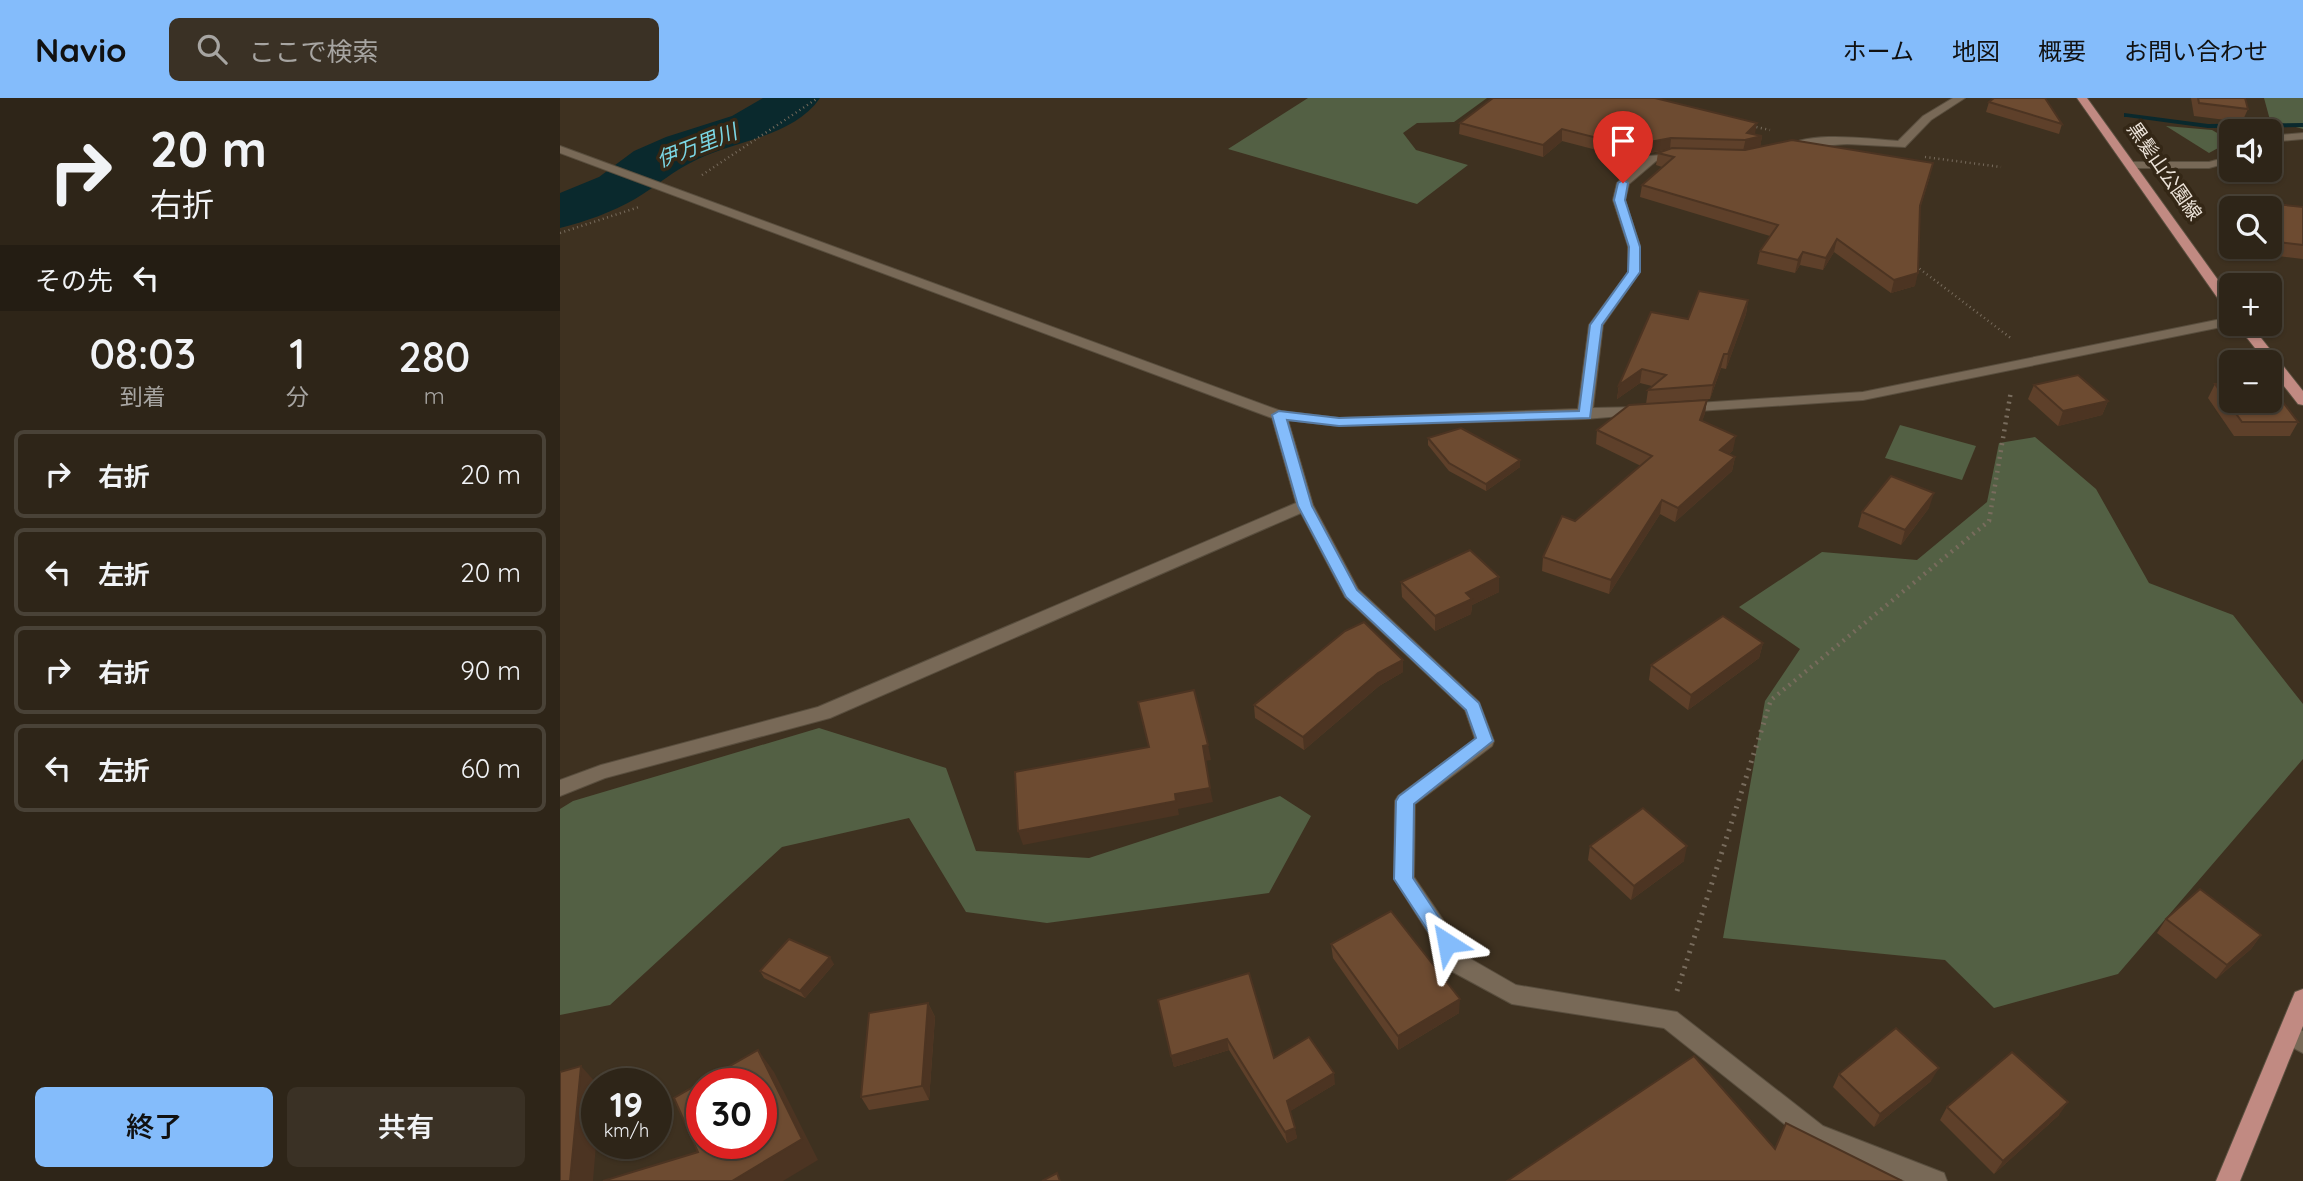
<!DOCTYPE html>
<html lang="ja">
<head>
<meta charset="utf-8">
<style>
	:root { --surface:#2e2518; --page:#3a3125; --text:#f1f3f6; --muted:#a7a5a2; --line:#494237; --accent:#84bcfb }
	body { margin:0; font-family:Quicksand,"Noto Sans JP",sans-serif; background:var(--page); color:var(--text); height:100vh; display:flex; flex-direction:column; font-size:26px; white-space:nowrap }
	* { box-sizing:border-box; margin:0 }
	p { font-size:23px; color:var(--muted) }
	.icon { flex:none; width:38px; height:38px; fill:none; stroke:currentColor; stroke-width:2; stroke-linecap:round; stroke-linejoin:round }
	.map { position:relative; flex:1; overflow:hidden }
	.drawer { display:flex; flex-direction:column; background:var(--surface); width:560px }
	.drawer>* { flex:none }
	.top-card { background:#2e2518; color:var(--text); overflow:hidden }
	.controls { position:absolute; left:1659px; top:21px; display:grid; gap:14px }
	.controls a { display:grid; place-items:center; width:63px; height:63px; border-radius:10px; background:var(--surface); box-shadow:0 2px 5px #0004,0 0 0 2px var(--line); font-size:35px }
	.speed { position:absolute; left:21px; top:970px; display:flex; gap:14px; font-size:35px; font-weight:700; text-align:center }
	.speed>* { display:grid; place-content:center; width:91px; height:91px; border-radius:50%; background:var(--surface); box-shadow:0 2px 5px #0004,0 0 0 2px var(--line); line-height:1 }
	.speed small { font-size:18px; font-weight:400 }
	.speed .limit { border:10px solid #d22; background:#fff; color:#111 }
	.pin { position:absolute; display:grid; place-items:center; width:60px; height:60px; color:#fff; margin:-72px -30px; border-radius:50% 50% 50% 0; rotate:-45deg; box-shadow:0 0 7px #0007 }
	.pin .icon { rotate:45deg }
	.me { position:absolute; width:77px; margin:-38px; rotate:326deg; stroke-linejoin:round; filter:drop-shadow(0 0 5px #0008) }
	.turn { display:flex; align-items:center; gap:24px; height:147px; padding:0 35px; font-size:32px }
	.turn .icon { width:91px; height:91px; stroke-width:2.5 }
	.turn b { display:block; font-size:49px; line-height:60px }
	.then { display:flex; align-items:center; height:66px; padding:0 35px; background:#0003; gap:14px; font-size:26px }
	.eta { display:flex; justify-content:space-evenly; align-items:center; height:119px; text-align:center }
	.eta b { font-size:42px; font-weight:600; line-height:49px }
	.cta { display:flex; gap:14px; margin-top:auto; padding:14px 35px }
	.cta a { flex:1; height:80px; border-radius:10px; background:var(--accent); color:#111; font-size:28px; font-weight:600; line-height:80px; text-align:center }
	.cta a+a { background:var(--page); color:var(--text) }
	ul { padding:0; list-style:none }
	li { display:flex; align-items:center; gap:21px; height:88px; margin:0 14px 10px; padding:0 21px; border:4px solid var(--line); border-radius:10px }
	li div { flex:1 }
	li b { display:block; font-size:26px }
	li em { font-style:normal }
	header { display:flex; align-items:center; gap:42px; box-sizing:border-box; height:98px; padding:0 35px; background:var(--accent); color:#111 }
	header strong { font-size:33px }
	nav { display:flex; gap:38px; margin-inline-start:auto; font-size:24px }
	.search { width:490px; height:63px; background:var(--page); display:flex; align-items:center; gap:18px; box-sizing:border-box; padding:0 24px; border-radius:10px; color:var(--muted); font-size:26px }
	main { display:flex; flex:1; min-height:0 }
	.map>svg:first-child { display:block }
</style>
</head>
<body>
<header>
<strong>Navio</strong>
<div class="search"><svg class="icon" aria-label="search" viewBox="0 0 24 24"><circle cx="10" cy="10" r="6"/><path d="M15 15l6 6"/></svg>ここで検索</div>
<nav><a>ホーム</a><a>地図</a><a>概要</a><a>お問い合わせ</a></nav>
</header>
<main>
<section class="drawer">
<div class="top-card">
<div class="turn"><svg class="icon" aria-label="right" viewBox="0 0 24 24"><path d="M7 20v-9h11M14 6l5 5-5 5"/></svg><div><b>20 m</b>右折</div></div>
<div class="then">その先<svg class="icon" aria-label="left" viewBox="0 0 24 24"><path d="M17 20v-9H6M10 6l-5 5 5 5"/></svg></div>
</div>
<div class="eta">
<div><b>08:03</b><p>到着</p></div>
<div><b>1</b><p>分</p></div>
<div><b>280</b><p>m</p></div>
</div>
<ul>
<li><svg class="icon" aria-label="right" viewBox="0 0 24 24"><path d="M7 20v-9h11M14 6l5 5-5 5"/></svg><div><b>右折</b></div><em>20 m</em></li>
<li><svg class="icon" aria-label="left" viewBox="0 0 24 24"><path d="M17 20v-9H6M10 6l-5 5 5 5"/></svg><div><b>左折</b></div><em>20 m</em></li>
<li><svg class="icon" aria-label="right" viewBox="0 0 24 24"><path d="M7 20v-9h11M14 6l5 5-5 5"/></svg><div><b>右折</b></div><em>90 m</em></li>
<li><svg class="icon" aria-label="left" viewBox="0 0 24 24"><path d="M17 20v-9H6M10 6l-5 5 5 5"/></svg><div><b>左折</b></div><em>60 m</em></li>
</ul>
<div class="cta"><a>終了</a><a>共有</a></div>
</section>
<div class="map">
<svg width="1743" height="1083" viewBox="0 0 1743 1083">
	<rect width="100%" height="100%" fill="#3e3120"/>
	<g fill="#536044">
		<path d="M748,0H927L894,24L857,25L843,35L856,52L908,67L857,106L668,51Z"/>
		<path d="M1704,0H1743V31L1710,22Z"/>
		<path d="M1606,28L1652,32L1671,43L1649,55Z"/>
		<path d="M1340,327L1416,348L1402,382L1325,360Z"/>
		<path d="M1475,339L1536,391L1589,485L1673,517L1743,606V661L1558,876L1434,910L1385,862L1163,840L1205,603L1240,551L1179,509L1262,454L1357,462L1427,404L1439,345Z"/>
		<path d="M259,630L386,670L416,753L529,760L720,698L751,718L709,795L487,825L406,814L349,720L222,749L50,907L0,917V711L13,703Z"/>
	</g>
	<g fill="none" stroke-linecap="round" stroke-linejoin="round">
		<path fill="#0a292d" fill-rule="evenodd" d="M1564,15L1648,26L1743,25V29L1648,30L1567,19H1564Z"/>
		<path fill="#0a292d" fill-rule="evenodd" d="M203,0H260C234,38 176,43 138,61C112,73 97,88 75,101C52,114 25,124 0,130V95L39,79L74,53L106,39L172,18Z"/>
		<defs>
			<g id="minor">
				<path d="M1393,0H1405L1371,22L1345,49L1287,46L1244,49L1229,53L1223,50C1247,32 1309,41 1338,43L1363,18Z"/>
				<path d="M1743,35V41L1710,44V38Z"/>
				<path d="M0,48L721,313L779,320L1018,311L1029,227L1068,174V148L1053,102L1057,85L1089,58L1125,55V59L1096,63L1069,86L1065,102L1080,148V174L1043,227L1033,310L1081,309L1086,310L1088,313L1086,316L1025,321L779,328L728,322L753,407L798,491L919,604L934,643L932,648L855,706L854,779L909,860L956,887L1117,914L1263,1028L1384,1075L1387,1083H1345L1247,1044L1104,930L952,906L893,874L834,781L835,703L838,698L915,641L905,612L785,499L741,415L270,620L45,680L0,698V682L41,667L258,609L736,405L712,320L0,55Z"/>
				<path d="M1671,58V64L1649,70H1571L1565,67L1571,64H1649Z"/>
				<path d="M1671,219V226H1676L1303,302L1123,314L1116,310L1123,306L1303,294Z"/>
				<path d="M1730,927L1743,933V955L1722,944L1719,937L1722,930Z"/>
			</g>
			<g id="major">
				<path d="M1517,0H1527L1671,200V213L1666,212Z"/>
				<path d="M1676,226H1690L1743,293V307L1738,306L1710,270V264H1706Z"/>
				<path d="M1743,891V928L1680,1083H1656L1732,901L1735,894Z"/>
			</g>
		</defs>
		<use href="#minor" stroke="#594e3e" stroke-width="2"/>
		<use href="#major" stroke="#594e3e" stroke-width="2"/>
		<g stroke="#786c5d" stroke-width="2.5" stroke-dasharray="1 3.5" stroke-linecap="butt">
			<path d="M1192,28L1210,32"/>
			<path d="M1365,59L1441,69"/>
			<path d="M142,77L258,0"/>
			<path d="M0,135L79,109"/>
			<path d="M1356,168L1452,241"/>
		</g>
		<path stroke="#786c5d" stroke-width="4.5" stroke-dasharray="2 5" stroke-linecap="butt" d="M1205,620L1211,602L1429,423L1451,293"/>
		<path stroke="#786c5d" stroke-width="5" stroke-dasharray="2 6" stroke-linecap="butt" d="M1117,893L1206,618"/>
		<use href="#minor" fill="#786957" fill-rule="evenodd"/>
		<use href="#major" fill="#c18a82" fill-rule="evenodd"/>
	</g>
	<g fill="#5e402a">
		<path d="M1631,0H1685L1688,11L1682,24L1634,18Z"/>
		<path d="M1429,4L1502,26L1499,36L1426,14Z"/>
		<path d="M900,25L1195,37L1202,38L1200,49L1370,78L1360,110L1355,188L1331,195L1274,154L1263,172L1240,167L1235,175L1197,166L1200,153L1210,138L1080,99L1082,87L1102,69L1096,67L1098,55L1108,52L1089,55L1079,63L1002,43L983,59L899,36Z"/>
		<path d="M1670,101L1743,109V161L1675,153L1674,149H1710V110H1671V139L1664,114Z"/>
		<path d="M1188,202L1186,216L1166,271L1161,270L1150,301L1094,305L1147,302L1145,315L1142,323L1173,352L1169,356L1175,359L1172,373L1115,424L1100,416L1049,496L982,473L983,459L1015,423L1081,368L1036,346L1037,332L1086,306L1088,292L1092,288L1080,285L1057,301L1059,287L1128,221Z"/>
		<path d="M1655,286L1738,324L1730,338H1674L1648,300Z"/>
		<path d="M1474,287L1548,303L1542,317L1498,328L1468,301Z"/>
		<path d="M868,340L960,369L926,393L889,373L868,347Z"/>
		<path d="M1369,410L1341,447L1298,429L1302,414Z"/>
		<path d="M841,484L939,494L912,507L911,516L875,533L842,499Z"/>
		<path d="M1203,545L1199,560L1128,612L1089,582L1091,567Z"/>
		<path d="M843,574L819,588L744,652L695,620L694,607Z"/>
		<path d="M1030,748L1124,763L1071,802L1028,762Z"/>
		<path d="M1606,821L1701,837L1691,851L1656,881L1597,835Z"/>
		<path d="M771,846L899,915L838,952L773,860Z"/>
		<path d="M274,866L245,900L204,880L200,873Z"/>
		<path d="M598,902L714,960L775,986L730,1013L737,1040L727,1045L669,952L614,969Z"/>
		<path d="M368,905L375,919L369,1002L309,1012L301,999Z"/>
		<path d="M1279,976L1371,983L1314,1029L1273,989Z"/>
		<path d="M1387,1009L1499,1017L1434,1076L1380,1022Z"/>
	</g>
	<g fill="#4c3422">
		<path d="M1197,25L1195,36L1202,38L1200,50L1183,53L1187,35Z"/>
		<path d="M1002,31V43L983,59V47Z"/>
		<path d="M1111,40L1110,51L1089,55L1079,63L1081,51L1090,44Z"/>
		<path d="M1277,141L1274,154L1263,172L1266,160Z"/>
		<path d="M1243,154L1240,167L1235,175L1238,162Z"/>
		<path d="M1358,175L1355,188L1331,195L1334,182Z"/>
		<path d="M1188,202L1186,216L1166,271L1168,256Z"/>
		<path d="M1164,256L1161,270L1150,301L1153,287Z"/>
		<path d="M1082,271L1080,285L1057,301L1059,287Z"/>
		<path d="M1147,302L1145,315L1138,336L1140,322Z"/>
		<path d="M1548,303L1542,317L1498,328L1503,313Z"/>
		<path d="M1176,338L1173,352L1158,366L1160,352Z"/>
		<path d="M1175,359L1172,373L1115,424L1118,410Z"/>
		<path d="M960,362V369L926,393V386Z"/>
		<path d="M1374,395L1369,410L1341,447L1345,432Z"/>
		<path d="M1102,402L1100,416L1049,496L1051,482Z"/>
		<path d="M939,479V494L912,507L911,516L875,533V518L906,495Z"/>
		<path d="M1203,545L1199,560L1128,612L1131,597Z"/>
		<path d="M843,562V574L819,588L744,652L743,639L818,575Z"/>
		<path d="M648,647L651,662L645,663L643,648Z"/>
		<path d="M650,690L653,704L618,711L619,717L463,747L458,733L615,696Z"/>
		<path d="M1127,748L1124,763L1071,802L1074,788Z"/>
		<path d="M1701,837L1691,851L1656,881L1667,867Z"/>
		<path d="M270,859L274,866L245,900L240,893Z"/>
		<path d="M900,901L899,915L838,952V938Z"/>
		<path d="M368,905L375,919L369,1002L362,988Z"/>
		<path d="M667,941L669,952L614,969L611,958Z"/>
		<path d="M198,952L214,974L258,1062L223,1083H172Z"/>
		<path d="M21,968L37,986V1035L33,1083H10Z"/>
		<path d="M1379,970L1371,983L1314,1029L1320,1016Z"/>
		<path d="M774,975L775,986L729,1014L727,1003Z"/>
		<path d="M1508,1004L1499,1017L1434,1076L1443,1063Z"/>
		<path d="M735,1030L737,1040L727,1045L725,1034Z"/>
	</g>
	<g fill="#6d4b31" stroke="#4c3422" stroke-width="2" fill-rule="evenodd">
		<path d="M933,0H1095L1197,25L1187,35L1202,38L1185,42L1111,40L1090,44L1081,51L1002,31L983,47L900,25Z"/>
		<path d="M1434,0H1485L1502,26L1429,4Z"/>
		<path d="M1638,0H1685L1688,11L1639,5Z"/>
		<path d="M1232,42L1373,65L1360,108L1358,175L1334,182L1277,141L1266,160L1243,154L1238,162L1200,153L1218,127L1082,87L1114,59L1098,55L1112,50L1185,52Z"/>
		<path d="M1670,101L1743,109V147L1710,143V110H1673Z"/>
		<path d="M1139,193L1188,202L1168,256H1164L1153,287L1088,292L1106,277L1082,271L1059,287L1091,214L1128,221Z"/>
		<path d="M1518,277L1548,303L1503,313L1474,287Z"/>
		<path d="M1655,286H1671V303H1710V287L1738,324H1682Z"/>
		<path d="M1147,302L1140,322L1176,338L1160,352L1175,359L1118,410L1102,402L1051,482L983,459L1002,418L1015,423L1092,358L1037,332L1069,307Z"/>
		<path d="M901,330L960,362L926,386L889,365L868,340Z"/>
		<path d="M1331,378L1374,395L1345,432L1302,414Z"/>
		<path d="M910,452L939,479L906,495L912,501L875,518L841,484Z"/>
		<path d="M1163,518L1203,545L1131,597L1091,567Z"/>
		<path d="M804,524L843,562L818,575L743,639L694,607L785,533Z"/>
		<path d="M634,592L648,647L643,648L650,690L615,696L616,703L458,733L455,674L589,649L578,604Z"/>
		<path d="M1083,710L1127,748L1074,788L1030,748Z"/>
		<path d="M1640,791L1701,837L1667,867L1606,821Z"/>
		<path d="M831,813L900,901L838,938L771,846Z"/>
		<path d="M229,841L270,859L240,893L200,873Z"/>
		<path d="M689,875L714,960L749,939L774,975L727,1003L735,1030L725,1034L667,941L611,958L598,902Z"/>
		<path d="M368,905L362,988L301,999L309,915Z"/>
		<path d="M1336,930L1379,970L1320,1016L1279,976Z"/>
		<path d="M198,952L242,1041L172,1083H43L138,1054L114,1000ZM142,985H201V1045H142Z"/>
		<path d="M1452,954L1508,1004L1443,1063L1387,1009Z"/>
		<path d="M1134,958L1215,1051L1226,1025L1342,1083H947Z"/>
		<path d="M21,968L10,1083H0V974Z"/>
		<path d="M497,1075L500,1083H482Z"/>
	</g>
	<path fill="#84bcfb" stroke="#567aa3" stroke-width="2" d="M1063,82L1068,85L1065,102L1080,149V174L1042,227L1030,320L779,328L727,322L752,408L797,492L919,605L933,643L854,706L853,780L896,845L894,851L887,854L880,851L834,781L836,703L839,698L916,640L906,612L786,499L738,408L712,317L719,313L779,320L1019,313L1030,227L1068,174L1069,149L1054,102L1058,85Z"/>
	<g text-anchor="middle" stroke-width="7" stroke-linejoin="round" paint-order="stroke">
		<g font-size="19" fill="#ece3d9" stroke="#342716">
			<text transform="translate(1605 73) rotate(55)" y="7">黒髪山公園線</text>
		</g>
		<g font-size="21" font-style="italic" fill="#7bd7e5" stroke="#342716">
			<text transform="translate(137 48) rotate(-21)" y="7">伊万里川</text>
		</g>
	</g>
</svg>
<div class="controls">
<a><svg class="icon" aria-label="sound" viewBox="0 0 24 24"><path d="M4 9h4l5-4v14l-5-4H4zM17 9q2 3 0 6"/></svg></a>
<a><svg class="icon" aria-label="search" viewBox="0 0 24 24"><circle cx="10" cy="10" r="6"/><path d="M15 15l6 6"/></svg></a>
<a>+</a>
<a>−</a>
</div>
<div class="speed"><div>19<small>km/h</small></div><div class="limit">30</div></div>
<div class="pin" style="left:1063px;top:85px;background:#d93025"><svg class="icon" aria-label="arrive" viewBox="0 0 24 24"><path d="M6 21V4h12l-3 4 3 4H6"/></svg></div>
<svg class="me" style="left:887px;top:845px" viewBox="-20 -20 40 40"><path d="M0-17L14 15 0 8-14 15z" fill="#84bcfb" stroke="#fff" stroke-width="4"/></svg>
</div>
</main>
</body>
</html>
